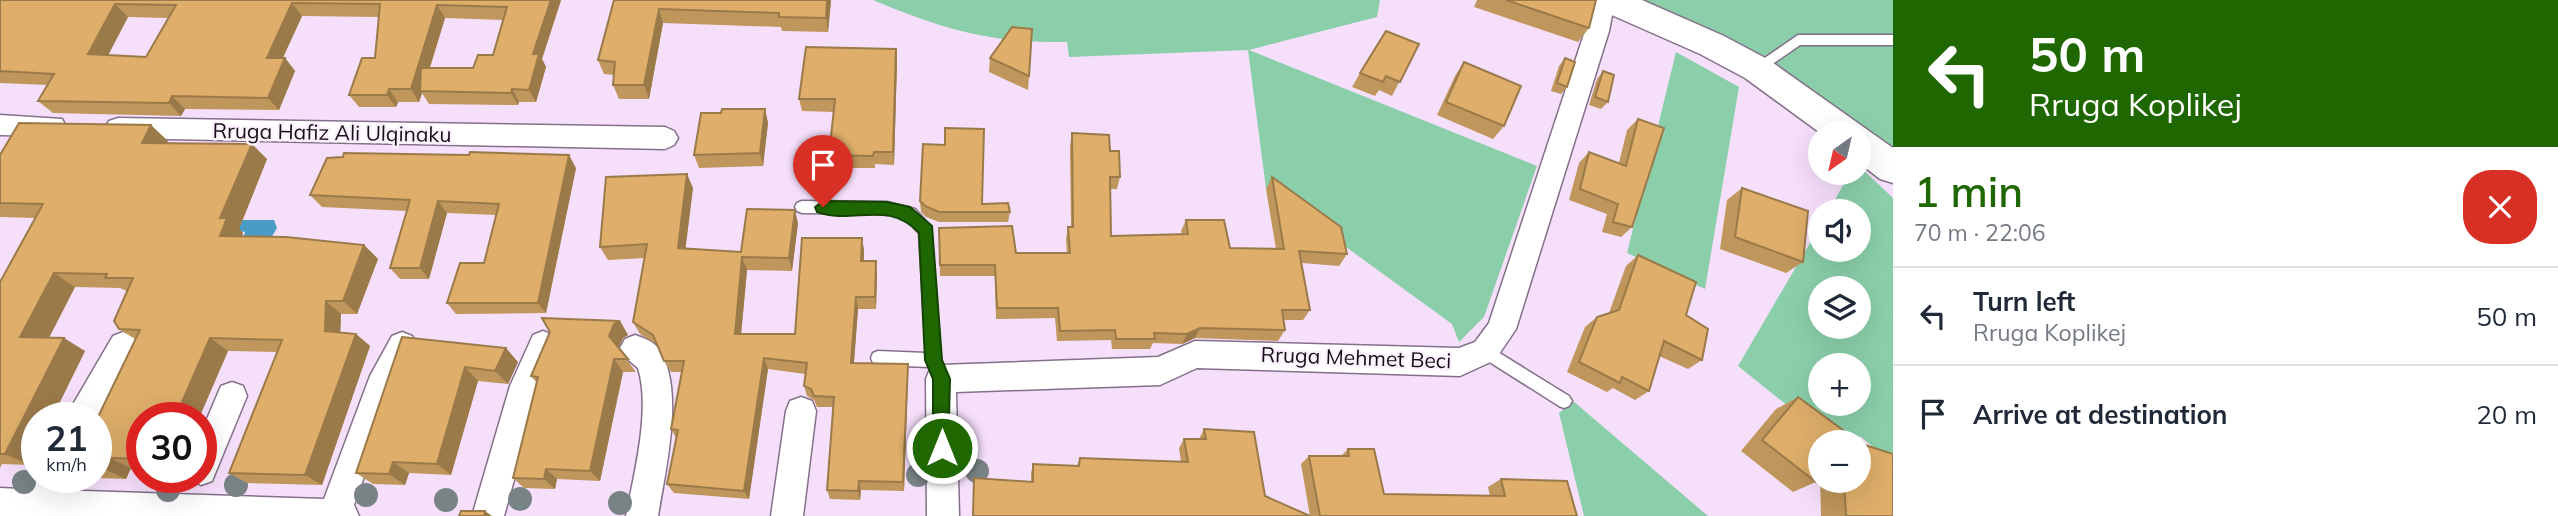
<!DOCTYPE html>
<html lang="en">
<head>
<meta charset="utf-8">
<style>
	:root { --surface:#fff; --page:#f2f2f3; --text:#1f2937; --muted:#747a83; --line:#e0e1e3; --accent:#1f6801 }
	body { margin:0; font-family:Mulish,sans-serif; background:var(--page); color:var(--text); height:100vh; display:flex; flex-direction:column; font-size:26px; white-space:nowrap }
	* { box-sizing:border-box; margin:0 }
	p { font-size:23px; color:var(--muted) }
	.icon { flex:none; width:38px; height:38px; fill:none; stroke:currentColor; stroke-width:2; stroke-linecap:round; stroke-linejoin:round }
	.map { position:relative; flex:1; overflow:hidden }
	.details { display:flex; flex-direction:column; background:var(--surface); width:665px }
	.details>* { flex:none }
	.banner { background:#1f6801; color:#fff; overflow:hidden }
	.needle { width:46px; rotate:214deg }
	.controls { position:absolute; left:1808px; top:122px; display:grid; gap:14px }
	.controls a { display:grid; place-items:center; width:63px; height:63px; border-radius:50%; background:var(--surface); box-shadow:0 7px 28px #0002; font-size:35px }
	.speed { position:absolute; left:21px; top:402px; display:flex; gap:14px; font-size:35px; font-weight:700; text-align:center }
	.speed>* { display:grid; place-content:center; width:91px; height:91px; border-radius:50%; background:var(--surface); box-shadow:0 7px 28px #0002; line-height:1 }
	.speed small { font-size:18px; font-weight:400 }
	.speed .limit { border:10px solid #d22; background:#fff; color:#111 }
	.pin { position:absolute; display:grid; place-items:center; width:60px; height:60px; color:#fff; margin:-72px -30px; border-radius:50% 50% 50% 0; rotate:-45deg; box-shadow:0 0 7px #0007 }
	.pin .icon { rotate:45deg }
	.me { position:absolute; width:77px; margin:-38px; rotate:0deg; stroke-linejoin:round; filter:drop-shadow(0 0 5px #0008) }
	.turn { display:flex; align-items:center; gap:24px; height:147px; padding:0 21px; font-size:32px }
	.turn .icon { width:91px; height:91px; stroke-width:2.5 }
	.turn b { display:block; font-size:49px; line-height:60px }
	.round { display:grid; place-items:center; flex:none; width:74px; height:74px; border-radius:28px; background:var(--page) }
	.summary { display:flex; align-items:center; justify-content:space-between; height:119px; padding:0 21px }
	h1 { font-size:42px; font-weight:600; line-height:52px; color:var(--accent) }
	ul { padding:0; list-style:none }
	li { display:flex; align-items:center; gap:21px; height:98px; padding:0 21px; border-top:2px solid var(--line) }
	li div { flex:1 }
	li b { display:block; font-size:26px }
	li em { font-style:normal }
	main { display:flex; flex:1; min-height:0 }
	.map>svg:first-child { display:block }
</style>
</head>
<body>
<main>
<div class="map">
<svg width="1893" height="516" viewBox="0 0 1893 516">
	<rect width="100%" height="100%" fill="#f6dffb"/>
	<g fill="#8bcfaa" fill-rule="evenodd">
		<path d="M873,0H1380L1377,17L1249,50L1537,166L1484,317L1459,342L1452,324L1266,189L1248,50L1069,57L1067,42C989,43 945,30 873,0Z"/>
		<path d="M1584,0H1893V180L1858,135L1772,87Z"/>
		<path d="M1676,52L1739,87L1705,289L1627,253Z"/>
		<path d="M1859,166L1893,198V464L1860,436L1852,443H1834L1738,366L1820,226V250H1858V212H1828L1850,173H1858ZM1820,289H1858V327H1820ZM1820,366H1858V404H1820Z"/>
		<path d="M1573,401L1708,516H1584L1559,413Z"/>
	</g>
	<path fill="#489cc6" d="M237,220H274L277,228L271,238L243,240L245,232L238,231Z"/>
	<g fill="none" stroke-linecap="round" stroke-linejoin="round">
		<defs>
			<g id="service">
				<path d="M1798,35H1893V45H1800L1761,72H1753L1751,69L1753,66Z"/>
				<path d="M802,201L887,202L915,209L931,227L941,360L948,379L946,384L941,386L936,384L929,367L878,365L873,363L871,358L873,353L878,351L926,353L919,233L906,218L887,214L802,213L797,211L795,207L797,203Z"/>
				<path d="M1485,344L1569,396L1572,401L1569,406L1564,408L1559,406L1480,356L1478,351L1480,346Z"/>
			</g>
			<g id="minor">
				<path d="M1591,0H1615L1609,31L1516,329L1495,360L1460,376L1197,368L1160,385L956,392L959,516H927L926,379L930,369L941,365L1158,357L1195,341L1459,348L1475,342L1489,323L1585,31Z"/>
				<path d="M0,115L62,119L66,126L62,133L53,136L0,135Z"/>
				<path d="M118,118L665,127L674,131L678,138L674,145L665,149L118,138L109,135L105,128L109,121Z"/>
				<path d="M543,331L553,335L558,344L540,386L504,516H472L510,386L533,335Z"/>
				<path d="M123,332L133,336L138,345L96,419L65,418L113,336Z"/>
				<path d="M402,332L412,336L417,345L398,381L354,505L359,516H0V488L21,489L37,466V478H61L55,490L324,499L370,376L392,336Z"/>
				<path d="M635,335C643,338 653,341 658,348C686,386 665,472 658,516H626C634,474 651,409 638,368L625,357L620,348L625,339Z"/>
				<path d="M232,382L243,386L247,396L212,481L201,485L189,478H201V433L221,386Z"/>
				<path d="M801,397L812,401L816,411L803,516H771L786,411L790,401Z"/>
			</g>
			<path id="secondary" d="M1594,0H1642L1724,36L1769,60L1893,148V183L1880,179L1858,162V135H1823L1745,78L1700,54L1598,9Z"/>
		</defs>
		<use href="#service" stroke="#847089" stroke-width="3"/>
		<use href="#minor" stroke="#847089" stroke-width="3"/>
		<use href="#secondary" stroke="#847089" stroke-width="3"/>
		<use href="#service" fill="#fff" fill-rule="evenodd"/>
		<use href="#minor" fill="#fff" fill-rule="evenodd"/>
		<use href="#secondary" fill="#fff" fill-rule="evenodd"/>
	</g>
	<g fill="#798386">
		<circle cx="977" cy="471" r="12"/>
		<circle cx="918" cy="475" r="12"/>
		<circle cx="24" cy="482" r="12"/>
		<circle cx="236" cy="485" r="12"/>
		<circle cx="168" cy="490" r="12"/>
		<circle cx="366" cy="495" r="12"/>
		<circle cx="520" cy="499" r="12"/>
		<circle cx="446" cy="500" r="12"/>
		<circle cx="620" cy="503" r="12"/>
	</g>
	<g fill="#bf965b" fill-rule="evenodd">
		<path d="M0,0H561L542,59L546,67L536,102H519L518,105L429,104L422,93L419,102H398L396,107H359L349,95L375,58L379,17L302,16L283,58H285L295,71L279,110L185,109L181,116L53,113L38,101L48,85L0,83ZM128,17L168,18L146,57L108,55ZM445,18L503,20L493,55L473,68H430Z"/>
		<path d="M614,0H831L828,32L782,31L781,27L663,23L649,99H619L613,85L614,75L604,74L598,60Z"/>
		<path d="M1477,0H1596L1589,28L1578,42L1474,7Z"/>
		<path d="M1419,44L1392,96L1379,90L1375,96L1352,87L1360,73Z"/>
		<path d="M896,49L897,62L894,165L875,164V168H831L829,155L834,112L802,111L799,99Z"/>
		<path d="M990,58L1029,76L1028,90L989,72Z"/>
		<path d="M1565,58L1567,87L1561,94L1551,91L1559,66Z"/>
		<path d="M1464,62L1504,126L1493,139L1437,115L1455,76Z"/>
		<path d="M1603,71L1608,102L1601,109L1589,105L1597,79Z"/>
		<path d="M765,109L768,123L763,166L699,168L694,155L721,113Z"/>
		<path d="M1638,119L1632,227L1621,237L1602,232L1607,214L1569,200L1579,163L1589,152L1619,163L1627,130Z"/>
		<path d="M1072,133L1110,151L1120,177L1117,189H1111V236L1182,234L1181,231L1186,220L1230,248L1276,249L1266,189L1272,177L1347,254L1339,266L1302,263L1310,310L1303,320H1283L1285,330L1278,341L1195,338L1182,344L1153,343L1150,349H1112L1111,340L1057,341L1055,318L996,319L995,276H940L939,228L1016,253H1067L1066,239L1068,227H1071L1070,146Z"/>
		<path d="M168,141L167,143L267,159L239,229L243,233L242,236L364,245L378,259L357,314H341L340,332L356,334L370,346L322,485L247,483L229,473L277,352L228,351L199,418H142V468H131L126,479L96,478V421L135,339L119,329L127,291L120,288L75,287L49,338L85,351L52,418H37L30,465L2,464L0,468V282L35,218L0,217V155Z"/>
		<path d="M576,168L546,313L456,314L447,303L484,263L496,215L447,213L429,279H400L390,268L407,211L322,207L310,195Z"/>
		<path d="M693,188L685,249L741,252L798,223L792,271L747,270L741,334H795L862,238L864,251V261L877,274L876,309H858L854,363L908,364V375L904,491L861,490L860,500L830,499L827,490L833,407H817L814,400L807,396L804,386L805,374L768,369L749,499L674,493L667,484L676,438L671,429L682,372H671L664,361L658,345L640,334L633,322L645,258L608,260L600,247Z"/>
		<path d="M1742,188L1803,262L1786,273L1720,249L1727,200Z"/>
		<path d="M920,201L982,204L1010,212L1008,222H939L926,217L921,212Z"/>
		<path d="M1638,255L1686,315L1702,360L1688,369L1659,356L1649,391L1635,400L1613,388L1607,392L1567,372L1585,327L1597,317L1609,313L1626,266Z"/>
		<path d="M620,321L628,335L623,338L618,348L636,372H623L600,481L557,479L555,489L524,488L513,478L537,383L531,376L550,332Z"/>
		<path d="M402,337L518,362L508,384L478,381L451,475L409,473L405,485L373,484L356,473Z"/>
		<path d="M1798,397L1862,444L1893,516H1821L1820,477L1816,482L1793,492L1741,451L1776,409ZM1820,443H1858V481H1820Z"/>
		<path d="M1204,429L1265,496L1310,516L1301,464L1309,456H1341L1348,449L1384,494L1490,496L1488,487L1501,479L1577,516H972L1031,481V473L1033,464L1077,466L1080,458L1181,462L1179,448L1184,439H1199Z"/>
	</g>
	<g fill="#9b7a4a">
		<path d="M551,0H561L542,59L546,67L536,102L529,90L533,54Z"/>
		<path d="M827,0H831L828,32L826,18Z"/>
		<path d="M292,3L302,16L277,70L267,58Z"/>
		<path d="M115,4L128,17L102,67L88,54Z"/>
		<path d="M437,5L445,18L422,92L420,91L422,93L419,102L411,89Z"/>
		<path d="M659,9L663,23L649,99L644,85Z"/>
		<path d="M896,49L897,62L894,165L893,152Z"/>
		<path d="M285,58L295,71L279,110L268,98Z"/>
		<path d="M389,89L398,102L396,107L387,95Z"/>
		<path d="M512,89L519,102L518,105L511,93Z"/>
		<path d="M172,96L185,109L181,116L169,103Z"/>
		<path d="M765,109L768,123L763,166L760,153Z"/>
		<path d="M151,125L168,141L159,158L142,143Z"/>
		<path d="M252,144L267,159L239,229L243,233L236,250L220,236V218Z"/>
		<path d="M569,155L576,168L546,313L538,303Z"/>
		<path d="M687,174L693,188L684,261L678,248Z"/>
		<path d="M438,201L447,213L429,279L420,268Z"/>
		<path d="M795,210L798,223L792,271L789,258Z"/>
		<path d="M862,238L864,251L863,274L861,261Z"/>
		<path d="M364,245L378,259L357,314L343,301Z"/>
		<path d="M742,257L747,270L740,346L735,334Z"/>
		<path d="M876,261L877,274L876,309L875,297Z"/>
		<path d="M54,273L75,287L43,349L20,337Z"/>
		<path d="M856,297L858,309L853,374L851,363Z"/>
		<path d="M326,301L341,314L340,343L325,331Z"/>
		<path d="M620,321L628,335L623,338L618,349L609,336L614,324Z"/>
		<path d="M1200,328L1195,338L1182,344L1187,334Z"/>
		<path d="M356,334L370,346L322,485L305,475Z"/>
		<path d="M64,338L85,351L52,418H37V450L30,465L5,454Z"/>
		<path d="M210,338L228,351L199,418H175Z"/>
		<path d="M506,348L518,362L508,384L495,371Z"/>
		<path d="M764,358L768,369L749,499L744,491Z"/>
		<path d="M614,359L623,372L600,481L590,471Z"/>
		<path d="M908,364V375L904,491L903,482Z"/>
		<path d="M465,367L478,381L451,475L437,464Z"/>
		<path d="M109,458L131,468L126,479L104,469Z"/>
		<path d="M393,462L409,473L405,485L389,474Z"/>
		<path d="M546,469L557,479L555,489L544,479Z"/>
		<path d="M859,481L861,490L860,500L858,491Z"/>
		<path d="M485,511L492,516H484Z"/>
	</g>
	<g fill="#deae6a" stroke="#9b7a4a" stroke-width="2" fill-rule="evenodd">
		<path d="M0,0H551L533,54H539L529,90L512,89L511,93L420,91L421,68H473L478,55H493L507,7L437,5L411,89H389L387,95H349L362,58H375L380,4L292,3L267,58H285L268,98L172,96L169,103L38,101L54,74L0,71ZM115,4L176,5L146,57L88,54Z"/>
		<path d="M614,0H827L826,18L779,17V13L659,9L644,85H613L615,62L598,60Z"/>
		<path d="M1506,0H1596L1589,28Z"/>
		<path d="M1012,27L1032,29L1029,76L990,58Z"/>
		<path d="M1386,31L1419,44L1400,82L1386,76L1383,82L1360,73Z"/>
		<path d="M806,47L896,49L893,152H874L873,156L829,155L835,99H799Z"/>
		<path d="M1565,58L1575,62L1567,87L1557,83Z"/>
		<path d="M1464,62L1521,86L1504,126L1446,102Z"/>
		<path d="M1603,71L1614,75L1608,102L1595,97Z"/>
		<path d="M722,109H765L760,153L694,155L701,113H721Z"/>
		<path d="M1638,119L1664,128L1632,227L1613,222L1618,204L1580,189L1589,152L1626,166Z"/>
		<path d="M19,123L151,125L142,143L252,144L220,218H227L220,236L286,237L364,245L343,301H326L325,331L356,334L305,475L229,473L282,340L210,338L175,418H142V459L109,458L104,469H96V421L140,330L119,329L114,321L133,278H105L107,274L54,273L20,337L64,338L5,454H0V282L43,204L0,203V155Z"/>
		<path d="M945,128L984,129L982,204L1008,203L1010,212H939L925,206L920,201L923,144L945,145Z"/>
		<path d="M1072,133L1109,135L1110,151H1119L1120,177H1110L1111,236L1188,234L1186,220H1224L1230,248L1284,249L1272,177L1341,227L1347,254L1299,251L1310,310H1282L1285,330L1200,328L1187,334L1154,333L1155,339H1116L1115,330L1060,331L1058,308H997L995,265H940L939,228L1012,226L1016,253H1070L1068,227H1073Z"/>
		<path d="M470,152L569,155L538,303H447L460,263H484L499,204L438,201L420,268H390L410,200L310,195L327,158L343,157L344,153L469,155Z"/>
		<path d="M687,174L678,248L741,252L747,209L795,210L789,258L742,257L735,334H795L802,238H862L861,261H876L875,297H856L851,363L908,364L903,482L859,481L858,491L827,490L834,397L814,396L811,389L804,386L807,363L764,358L744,491L667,484L678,430L671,429L684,361H664L653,335L633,322L647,244L600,247L606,177Z"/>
		<path d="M1742,188L1808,211L1803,262L1735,237Z"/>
		<path d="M1638,255L1696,282L1686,315L1708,329L1702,360L1664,341L1649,391L1622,377L1620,383L1579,362L1597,317L1619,310Z"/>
		<path d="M542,318L620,321L614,324L609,336L628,359H614L590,471L546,469L544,479L513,478L538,377L531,376L550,332Z"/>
		<path d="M402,337L506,348L495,371L465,367L437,464L393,462L389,474L356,473Z"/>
		<path d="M1798,397L1862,444L1893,454V516H1846L1844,481H1858V443H1820V477L1816,482L1762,440Z"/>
		<path d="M1204,429L1254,432L1265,496L1310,516H973L974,478L1033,482V464L1079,466L1080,458L1188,462L1184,439H1206Z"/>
		<path d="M1348,449H1374L1384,494L1505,496L1501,479L1567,481L1577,516H1320L1309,456H1349Z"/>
		<path d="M461,511H485L484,516H459Z"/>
	</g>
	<path fill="#1f6801" stroke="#144401" stroke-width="2" d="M823,201L887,202L910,207L932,226L942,360L950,379L948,454L942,456L935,454L933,448V379L925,360L919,233C887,199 855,225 817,212L815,207Z"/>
	<g text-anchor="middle" stroke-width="5" stroke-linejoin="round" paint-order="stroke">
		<g font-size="21" fill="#170f18" stroke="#fbf2fd">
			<text transform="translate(332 133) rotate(1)" y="7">Rruga Hafiz Ali Ulqinaku</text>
			<text transform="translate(1356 358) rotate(2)" y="7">Rruga Mehmet Beci</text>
		</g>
	</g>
</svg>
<div class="controls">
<a><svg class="needle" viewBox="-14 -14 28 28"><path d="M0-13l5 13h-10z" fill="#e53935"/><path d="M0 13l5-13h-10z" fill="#747a83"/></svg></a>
<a><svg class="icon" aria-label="sound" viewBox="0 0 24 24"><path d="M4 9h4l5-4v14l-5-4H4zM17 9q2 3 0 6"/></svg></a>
<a><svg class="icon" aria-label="layers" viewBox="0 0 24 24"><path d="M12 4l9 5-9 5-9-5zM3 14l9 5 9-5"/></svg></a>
<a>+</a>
<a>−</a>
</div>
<div class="speed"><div>21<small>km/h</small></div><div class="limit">30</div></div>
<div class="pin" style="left:823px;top:207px;background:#d93025"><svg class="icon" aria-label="arrive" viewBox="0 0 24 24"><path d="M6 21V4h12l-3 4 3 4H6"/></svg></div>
<svg class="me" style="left:942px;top:448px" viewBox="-20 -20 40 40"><circle r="17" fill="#1f6801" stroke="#fff" stroke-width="3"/><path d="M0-11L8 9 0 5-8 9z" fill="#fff"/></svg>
</div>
<section class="details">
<div class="banner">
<div class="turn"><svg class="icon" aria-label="left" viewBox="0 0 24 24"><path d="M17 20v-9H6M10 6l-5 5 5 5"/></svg><div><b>50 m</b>Rruga Koplikej</div></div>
</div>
<div class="summary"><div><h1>1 min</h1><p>70 m · 22:06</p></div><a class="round" style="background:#d93025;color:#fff"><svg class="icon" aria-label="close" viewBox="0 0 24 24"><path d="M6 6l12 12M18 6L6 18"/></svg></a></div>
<ul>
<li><svg class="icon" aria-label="left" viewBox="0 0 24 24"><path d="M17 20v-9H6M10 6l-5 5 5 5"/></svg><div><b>Turn left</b><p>Rruga Koplikej</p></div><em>50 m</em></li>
<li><svg class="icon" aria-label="arrive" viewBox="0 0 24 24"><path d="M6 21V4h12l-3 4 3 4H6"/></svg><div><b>Arrive at destination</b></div><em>20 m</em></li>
</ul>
</section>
</main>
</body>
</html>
